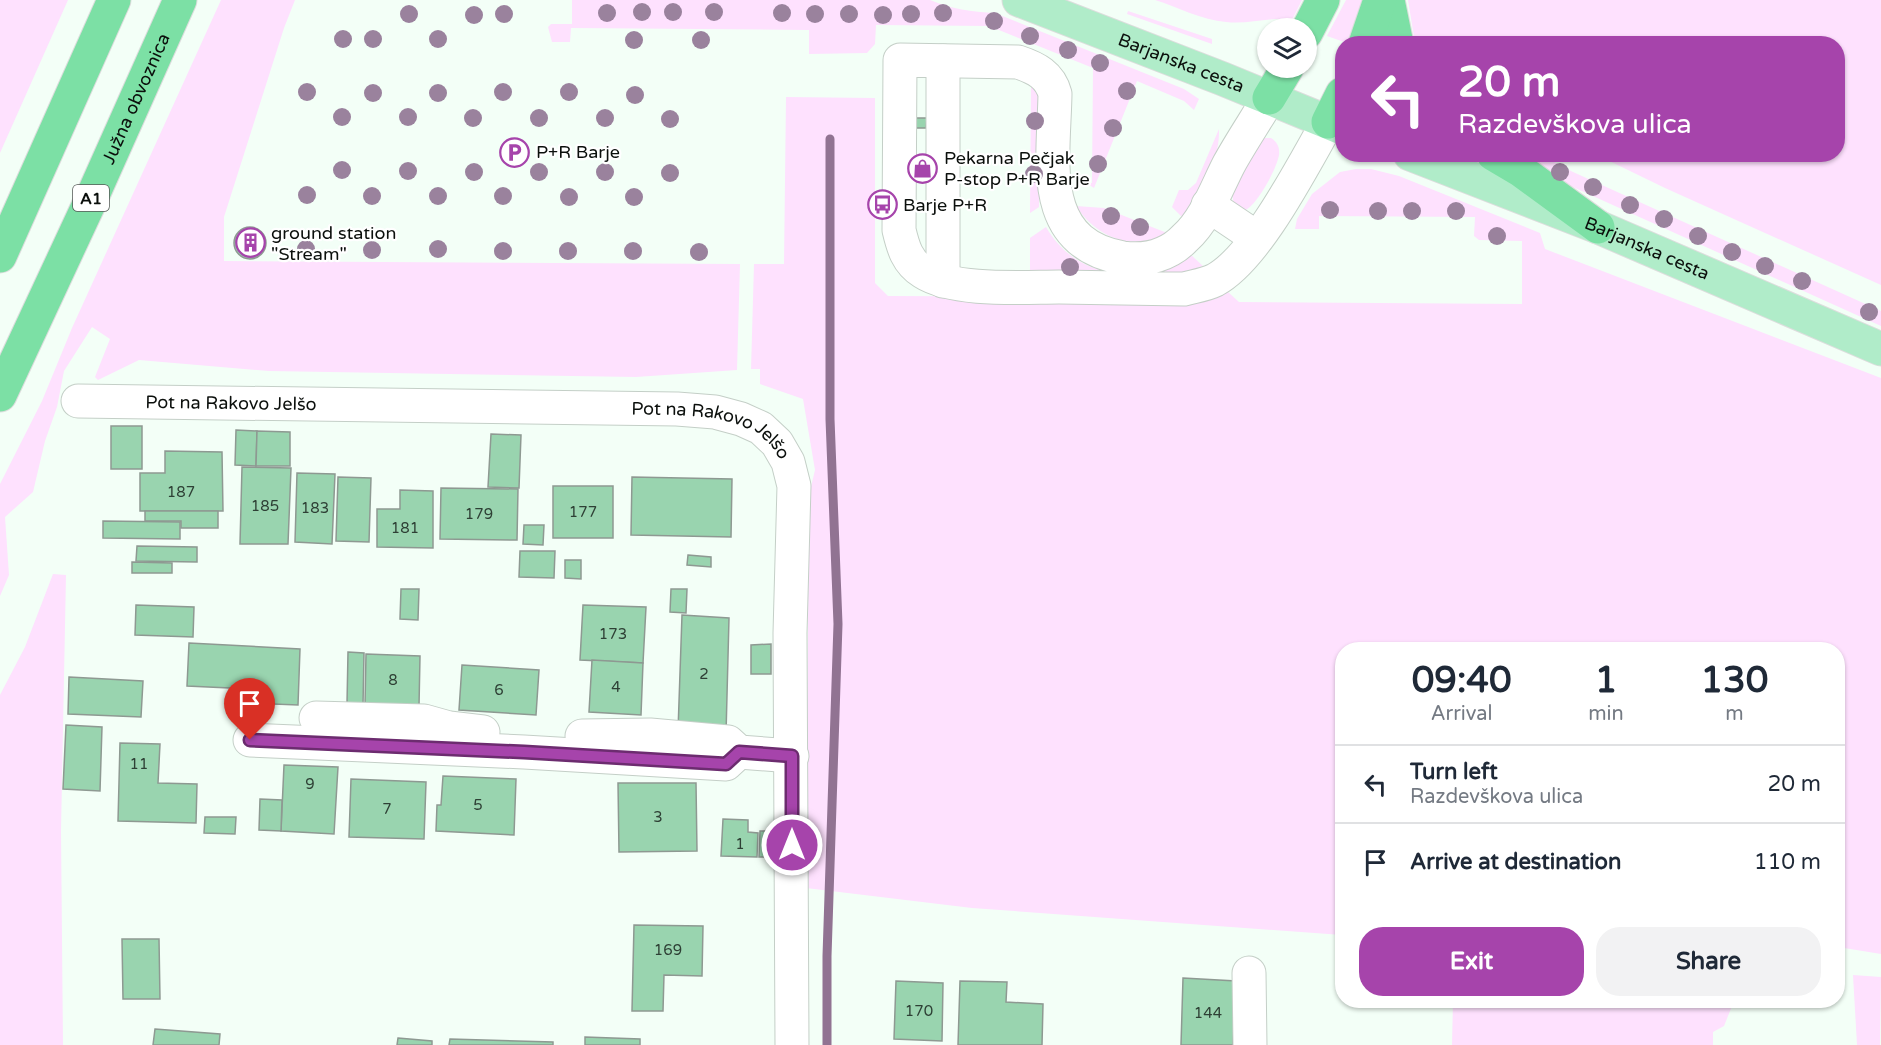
<!DOCTYPE html>
<html lang="en">
<head>
<meta charset="utf-8">
<style>
	:root { --surface:#fff; --page:#f2f2f3; --text:#1f2937; --muted:#747a83; --line:#e0e1e3; --accent:#a644ab }
	body { margin:0; font-family:"Varela Round",sans-serif; background:var(--page); color:var(--text); height:100vh; display:flex; flex-direction:column; font-size:22px; white-space:nowrap }
	* { box-sizing:border-box; margin:0 }
	p { font-size:20px; color:var(--muted) }
	.icon { flex:none; width:33px; height:33px; fill:none; stroke:currentColor; stroke-width:2; stroke-linecap:round; stroke-linejoin:round }
	.map { position:relative; flex:1; overflow:hidden }
	.sheet { position:absolute; left:1335px; top:642px; width:510px; height:366px; display:flex; flex-direction:column; background:var(--surface); border-radius:24px; box-shadow:0 2px 4px #0004 }
	.sheet>* { flex:none }
	.hud { position:absolute; left:1335px; top:36px; width:510px; height:126px; border-radius:24px; box-shadow:0 2px 4px #0004; background:#a644ab; color:#fff; overflow:hidden }
	.fabs { position:absolute; left:1257px; top:18px; display:grid; gap:12px }
	.fabs a { display:grid; place-items:center; width:60px; height:60px; border-radius:50%; background:var(--surface); box-shadow:0 2px 4px #0004; font-size:30px }
	.pin { position:absolute; display:grid; place-items:center; width:51px; height:51px; color:#fff; margin:-62px -26px; border-radius:50% 50% 50% 0; rotate:-45deg; box-shadow:0 0 6px #0007 }
	.pin .icon { rotate:45deg }
	.me { position:absolute; width:66px; margin:-33px; rotate:0deg; stroke-linejoin:round; filter:drop-shadow(0 0 4px #0008) }
	.turn { display:flex; align-items:center; gap:21px; height:126px; padding:0 24px; font-size:27px }
	.turn .icon { width:78px; height:78px; stroke-width:2.5 }
	.turn b { display:block; font-size:42px; line-height:51px }
	.eta { display:flex; justify-content:space-evenly; align-items:center; height:102px; text-align:center }
	.eta b { font-size:36px; font-weight:700; line-height:42px }
	.button { display:flex; gap:12px; margin-top:auto; padding:12px 24px }
	.button a { flex:1; height:69px; border-radius:24px; background:var(--accent); color:#fff; font-size:24px; font-weight:700; line-height:69px; text-align:center }
	.button a+a { background:var(--page); color:var(--text) }
	ul { padding:0; list-style:none }
	li { display:flex; align-items:center; gap:18px; height:78px; padding:0 24px; border-top:2px solid var(--line) }
	li div { flex:1 }
	li b { display:block; font-size:22px }
	li em { font-style:normal }
	.map>svg:first-child { display:block }
</style>
</head>
<body>
<div class="map">
<svg width="1881" height="1045" viewBox="0 0 1881 1045">
	<rect width="100%" height="100%" fill="#f3fff7"/>
	<g fill="#fee1fe">
		<path d="M0,0H68L0,153Z"/>
		<path d="M221,0H295L284,28L224,217V261L740,264L737,370L636,377L269,371L139,360L98,380L95,377L110,339L92,327L64,371L57,407L45,441L33,492L5,517L9,575L0,596V484L42,401L72,328Z"/>
		<path d="M572,0H930C951,9 972,12 995,13L1184,89L1199,99L1194,110L1184,101L1137,81L1094,188L1086,183H1092L1093,68L989,26L876,25L875,44L867,53L809,54V30L571,28L570,42H552L548,27L551,24H572Z"/>
		<path d="M1155,0H1302L1292,20C1270,16 1248,25 1226,22C1202,20 1177,7 1155,0Z"/>
		<path d="M1346,0H1362L1347,43L1327,36Z"/>
		<path d="M1408,0H1881V285L1665,188L1597,155L1838,154V44L1415,43Z"/>
		<path d="M1128,11L1212,39V44L1127,14Z"/>
		<path d="M1031,86L1040,93L1039,207L1030,213Z"/>
		<path d="M786,97L875,98V283L888,296L1198,297L1228,292L1239,302L1522,304V241L1479,240L1474,236L1475,217L1319,216V229H1295L1297,219L1312,194L1340,172L1356,169H1371L1399,176L1540,233L1545,249L1881,378V954L1838,947V650H1342V935L972,908L806,888L809,495L815,470L803,399L760,384V369H751L754,264H784Z"/>
		<path d="M1219,129C1220,163 1200,191 1184,219L1172,207L1179,190H1188L1196,183Z"/>
		<path d="M1265,138H1271C1277,142 1280,147 1279,155C1277,168 1256,208 1243,211L1234,205L1232,194L1258,141Z"/>
		<path d="M1513,155H1541L1573,172L1881,311V326L1564,183Z"/>
		<path d="M1076,206L1104,208L1167,233C1133,253 1096,237 1076,206Z"/>
		<path d="M1046,227C1061,253 1086,271 1117,272C1132,273 1173,258 1190,254L1203,266L1180,275L1030,279V238Z"/>
		<path d="M53,574L66,575L61,831L63,1045H0V695L25,647Z"/>
		<path d="M1853,975L1881,977L1880,1045H1857Z"/>
		<path d="M1453,1001V1000L1734,1001L1724,1026L1713,1032V1045H1452Z"/>
	</g>
	<g fill="none" stroke-linecap="round" stroke-linejoin="round">
		<path stroke="#917392" stroke-width="9" d="M827,1045V956L838,624L830,419V139"/>
	</g>
	<g fill="#99d4af" stroke="#8e9992" stroke-width="1.5">
		<path d="M915,118H927L926,128H916Z"/>
		<path d="M918,159L928,160V177H918Z"/>
		<circle cx="250" cy="243" r="16"/>
		<rect x="111" y="426" width="31" height="43"/>
		<path d="M236,430L257,431L256,466L235,465Z"/>
		<path d="M257,431L290,432V466H256Z"/>
		<path d="M491,434L521,435L519,488L488,487Z"/>
		<path d="M165,451L222,452L223,511H140V473H165Z"/>
		<path d="M242,467L291,468L288,544H240Z"/>
		<path d="M297,473L335,474L332,544L295,542Z"/>
		<path d="M338,477L371,478L369,542L336,541Z"/>
		<path d="M632,477L732,479L731,537L631,535Z"/>
		<rect x="553" y="486" width="60" height="52"/>
		<path d="M441,488L518,489L517,540L440,539Z"/>
		<path d="M400,490L433,491V548L377,547V509H400Z"/>
		<path d="M145,511H218V528H181V521H145Z"/>
		<path d="M103,521L180,522V539L103,538Z"/>
		<path d="M524,525H544L543,545L523,544Z"/>
		<path d="M137,546L197,547V562L136,561Z"/>
		<path d="M520,551H555L554,578L519,577Z"/>
		<path d="M688,555L711,557V567L687,565Z"/>
		<path d="M565,560H581V579L565,578Z"/>
		<path d="M132,562L172,563V573H132Z"/>
		<path d="M401,589H419L418,620L400,619Z"/>
		<path d="M671,589H687L686,613L670,612Z"/>
		<path d="M136,605L194,607L193,637L135,635Z"/>
		<path d="M583,605L646,607L643,663L580,660Z"/>
		<path d="M682,615L729,618L726,734L678,731Z"/>
		<path d="M189,643L300,649L298,705L249,703L251,689L187,686Z"/>
		<path d="M771,644V674H751V645Z"/>
		<path d="M348,652L364,653L363,705L347,704Z"/>
		<path d="M366,654L420,656L419,706L365,704Z"/>
		<path d="M592,660L643,663L641,715L589,712Z"/>
		<path d="M462,665L539,670L536,715L459,710Z"/>
		<path d="M69,677L143,681L141,717L68,714Z"/>
		<path d="M66,725L102,727L100,791L63,789Z"/>
		<path d="M120,743L160,744L158,783L197,784L196,823L118,821Z"/>
		<path d="M284,765L338,767L334,834L281,831Z"/>
		<path d="M443,776L516,779L514,835L436,831L437,805H441Z"/>
		<path d="M351,779L426,782L424,839L349,837Z"/>
		<path d="M618,783H696L697,851L619,852Z"/>
		<path d="M260,799L282,800L281,831L259,830Z"/>
		<path d="M205,817H236L235,834L204,833Z"/>
		<path d="M723,819L748,820V832L758,833L757,857L721,856Z"/>
		<path d="M760,831H775L774,857H759Z"/>
		<path d="M634,925L703,926L702,976L664,975L663,1011H632Z"/>
		<path d="M122,939H159L160,999H123Z"/>
		<path d="M1183,978L1236,981L1233,1045H1181Z"/>
		<path d="M896,981L943,983L942,1041L894,1039Z"/>
		<path d="M960,981L1007,982L1006,1002L1043,1004L1042,1045H958Z"/>
		<path d="M155,1029L220,1034L219,1045H153Z"/>
		<path d="M585,1037L640,1039V1045H585Z"/>
		<path d="M398,1038L432,1041V1045H397Z"/>
		<path d="M450,1039L553,1042V1045H449Z"/>
	</g>
	<g fill="none" stroke-linecap="round" stroke-linejoin="round">
		<defs>
			<g id="minor">
				<path d="M1269,98C1256,120 1241,142 1229,164C1216,189 1206,219 1185,238C1169,255 1146,261 1123,258C1036,243 1054,159 1055,94C1050,75 1036,68 1018,62L900,60L899,230C903,247 907,262 923,272C954,292 1023,287 1059,287C1101,288 1142,288 1184,289C1195,286 1205,285 1215,280C1257,257 1303,165 1328,122"/>
				<path d="M1208,205L1257,238"/>
				<path d="M943,281V61"/>
				<path id="s1" d="M78,401L677,409L715,412L741,419L761,428L777,443L788,462L794,486L790,633L792,1045"/>
				<path d="M316,718L424,721L449,728L483,732"/>
				<path d="M582,736L650,735L728,742L739,752L792,756"/>
				<path d="M250,740L524,752L726,764L739,752"/>
				<path d="M1249,973L1250,1045"/>
			</g>
			<g id="major">
				<path id="s2" d="M1019,0L1223,79L1342,128"/>
				<path id="s3" d="M1410,154L1598,227L1881,349"/>
			</g>
			<g id="highway">
				<path d="M1388,0L1397,44"/>
				<path d="M1306,33L1323,0"/>
				<path d="M1365,44L1380,0"/>
				<path d="M1269,98L1287,68"/>
				<path d="M1328,122L1342,94"/>
				<path d="M1493,154L1520,170L1598,227"/>
				<path d="M0,256L114,0"/>
				<path id="s4" d="M0,395L89,204L180,0"/>
			</g>
		</defs>
		<use href="#minor" stroke="#c4cfc7" stroke-width="35"/>
		<use href="#major" stroke="#ddd" stroke-width="35"/>
		<use href="#highway" stroke="#ddd" stroke-width="35"/>
		<use href="#minor" stroke="#fff" stroke-width="33"/>
		<use href="#major" stroke="#b0ecc9" stroke-width="33"/>
		<use href="#highway" stroke="#7ce0a5" stroke-width="33"/>
	</g>
	<g fill="#9a829d">
		<circle cx="642" cy="12" r="9"/>
		<circle cx="673" cy="12" r="9"/>
		<circle cx="714" cy="12" r="9"/>
		<circle cx="607" cy="13" r="9"/>
		<circle cx="782" cy="13" r="9"/>
		<circle cx="943" cy="13" r="9"/>
		<circle cx="409" cy="14" r="9"/>
		<circle cx="504" cy="14" r="9"/>
		<circle cx="815" cy="14" r="9"/>
		<circle cx="849" cy="14" r="9"/>
		<circle cx="911" cy="14" r="9"/>
		<circle cx="474" cy="15" r="9"/>
		<circle cx="883" cy="15" r="9"/>
		<circle cx="994" cy="21" r="9"/>
		<circle cx="1030" cy="36" r="9"/>
		<circle cx="343" cy="39" r="9"/>
		<circle cx="373" cy="39" r="9"/>
		<circle cx="438" cy="39" r="9"/>
		<circle cx="634" cy="40" r="9"/>
		<circle cx="701" cy="40" r="9"/>
		<circle cx="1068" cy="50" r="9"/>
		<circle cx="1100" cy="63" r="9"/>
		<circle cx="1127" cy="91" r="9"/>
		<circle cx="307" cy="92" r="9"/>
		<circle cx="503" cy="92" r="9"/>
		<circle cx="569" cy="92" r="9"/>
		<circle cx="373" cy="93" r="9"/>
		<circle cx="438" cy="93" r="9"/>
		<circle cx="635" cy="95" r="9"/>
		<circle cx="342" cy="117" r="9"/>
		<circle cx="408" cy="117" r="9"/>
		<circle cx="473" cy="118" r="9"/>
		<circle cx="539" cy="118" r="9"/>
		<circle cx="605" cy="118" r="9"/>
		<circle cx="670" cy="119" r="9"/>
		<circle cx="1035" cy="121" r="9"/>
		<circle cx="1113" cy="128" r="9"/>
		<circle cx="1098" cy="164" r="9"/>
		<circle cx="342" cy="170" r="9"/>
		<circle cx="408" cy="171" r="9"/>
		<circle cx="474" cy="172" r="9"/>
		<circle cx="539" cy="172" r="9"/>
		<circle cx="605" cy="172" r="9"/>
		<circle cx="1560" cy="172" r="9"/>
		<circle cx="670" cy="173" r="9"/>
		<circle cx="1034" cy="174" r="9"/>
		<circle cx="1593" cy="187" r="9"/>
		<circle cx="307" cy="195" r="9"/>
		<circle cx="372" cy="196" r="9"/>
		<circle cx="438" cy="196" r="9"/>
		<circle cx="503" cy="196" r="9"/>
		<circle cx="569" cy="197" r="9"/>
		<circle cx="634" cy="197" r="9"/>
		<circle cx="1630" cy="205" r="9"/>
		<circle cx="1330" cy="210" r="9"/>
		<circle cx="1378" cy="211" r="9"/>
		<circle cx="1412" cy="211" r="9"/>
		<circle cx="1456" cy="211" r="9"/>
		<circle cx="1111" cy="216" r="9"/>
		<circle cx="1664" cy="219" r="9"/>
		<circle cx="1140" cy="227" r="9"/>
		<circle cx="1497" cy="236" r="9"/>
		<circle cx="1698" cy="236" r="9"/>
		<circle cx="306" cy="249" r="9"/>
		<circle cx="438" cy="249" r="9"/>
		<circle cx="372" cy="250" r="9"/>
		<circle cx="503" cy="251" r="9"/>
		<circle cx="568" cy="251" r="9"/>
		<circle cx="633" cy="251" r="9"/>
		<circle cx="699" cy="252" r="9"/>
		<circle cx="1732" cy="252" r="9"/>
		<circle cx="1765" cy="266" r="9"/>
		<circle cx="1070" cy="267" r="9"/>
		<circle cx="1802" cy="281" r="9"/>
		<circle cx="1869" cy="312" r="9"/>
	</g>
	<g fill="none" stroke-linecap="round" stroke-linejoin="round">
		<defs>
			<path id="route" d="M250,740L524,752L726,764L739,752L792,756V845"/>
		</defs>
		<use href="#route" stroke="#6c2c6f" stroke-width="15"/>
		<use href="#route" stroke="#a644ab" stroke-width="10"/>
	</g>
	<defs>
		<symbol id="parking-ring" viewBox="-11 -11 22 22"><circle r="9.5" fill="#fff" stroke="#a644ab" stroke-width="1.5"/><path d="M-3.5-5.5H1a3.5 3.5 0 0 1 0 7H-1V5.5H-3.5ZM-1-3.4V-.6H.8a1.4 1.4 0 0 0 0-2.8Z" fill="#a644ab"/></symbol>
		<symbol id="shop-ring" viewBox="-11 -11 22 22"><circle r="9.5" fill="#fff" stroke="#a644ab" stroke-width="1.5"/><path d="M-5-2.5h2.3a2.7 3.5 0 0 1 5.4 0H5L5.5 6h-11ZM-1.5-2.5h3a1.5 2.3 0 0 0-3 0Z" fill="#a644ab"/></symbol>
		<symbol id="bus-ring" viewBox="-11 -11 22 22"><circle r="9.5" fill="#fff" stroke="#a644ab" stroke-width="1.5"/><path d="M-5-6H5V4H4V6H2V4H-2V6H-4V4H-5ZM-3.5-4V0h7V-4ZM-3.5 1.2v1.5H-2V1.2ZM2 1.2v1.5H3.5V1.2Z" fill="#a644ab"/></symbol>
		<symbol id="building-ring" viewBox="-11 -11 22 22"><circle r="9.5" fill="#fff" stroke="#a644ab" stroke-width="1.5"/><path d="M-4-6H4V6H1V3H-1V6H-4ZM-2.5-4.3h1.7v1.8h-1.7ZM.8-4.3h1.7v1.8H.8ZM-2.5-1h1.7V.8h-1.7ZM.8-1h1.7V.8H.8Z" fill="#a644ab"/></symbol>
	</defs>
	<g fill-rule="evenodd">
		<use href="#parking-ring" x="498" y="136" width="33" height="33"/>
		<use href="#shop-ring" x="906" y="152" width="33" height="33"/>
		<use href="#bus-ring" x="866" y="188" width="33" height="33"/>
		<use href="#building-ring" x="234" y="226" width="33" height="33"/>
	</g>
	<g text-anchor="middle" stroke-width="4.5" stroke-linejoin="round" paint-order="stroke">
		<g font-size="15" fill="#2e4035">
			<text x="181" y="497">187</text>
			<text x="265" y="511">185</text>
			<text x="315" y="513">183</text>
			<text x="583" y="517">177</text>
			<text x="479" y="519">179</text>
			<text x="405" y="533">181</text>
			<text x="613" y="639">173</text>
			<text x="704" y="679">2</text>
			<text x="393" y="685">8</text>
			<text x="616" y="692">4</text>
			<text x="499" y="695">6</text>
			<text x="139" y="769">11</text>
			<text x="310" y="789">9</text>
			<text x="478" y="810">5</text>
			<text x="387" y="814">7</text>
			<text x="658" y="822">3</text>
			<text x="740" y="849">1</text>
			<text x="668" y="955">169</text>
			<text x="919" y="1016">170</text>
			<text x="1208" y="1018">144</text>
		</g>
		<rect fill="#fff" stroke="#545755" stroke-width="1.5" x="73" y="185" width="36" height="26" rx="4.5"/>
		<g font-size="16" font-weight="bold" fill="#0b0f0c">
			<text x="91" y="204">A1</text>
		</g>
		<g font-size="18" fill="#0b0f0c" stroke="#fff">
			<text dy="6" stroke="none"><textPath href="#s2" startOffset="174">Barjanska cesta</textPath></text>
			<text dy="6" stroke="none"><textPath href="#s4" startOffset="326">Južna obvoznica</textPath></text>
			<text dy="6" stroke="none"><textPath href="#s3" startOffset="255">Barjanska cesta</textPath></text>
			<text dy="6" stroke="none"><textPath href="#s1" startOffset="153">Pot na Rakovo Jelšo</textPath></text>
			<text dy="6" stroke="none"><textPath href="#s1" startOffset="639">Pot na Rakovo Jelšo</textPath></text>
		</g>
		<g font-size="18" fill="#0b0f0c" stroke="#fff" text-anchor="start">
			<text x="536" y="158">P+R Barje</text>
			<text x="944" y="164">Pekarna Pečjak<tspan x="944" dy="21">P-stop P+R Barje</tspan></text>
			<text x="903" y="211">Barje P+R</text>
			<text x="271" y="239">ground station<tspan x="271" dy="21">"Stream"</tspan></text>
		</g>
	</g>
</svg>
<div class="fabs">
<a><svg class="icon" aria-label="layers" viewBox="0 0 24 24"><path d="M12 4l9 5-9 5-9-5zM3 14l9 5 9-5"/></svg></a>
</div>
<div class="pin" style="left:250px;top:740px;background:#d93025"><svg class="icon" aria-label="arrive" viewBox="0 0 24 24"><path d="M6 21V4h12l-3 4 3 4H6"/></svg></div>
<svg class="me" style="left:792px;top:845px" viewBox="-20 -20 40 40"><circle r="17" fill="#a644ab" stroke="#fff" stroke-width="3"/><path d="M0-11L8 9 0 5-8 9z" fill="#fff"/></svg>
<div class="hud">
<div class="turn"><svg class="icon" aria-label="left" viewBox="0 0 24 24"><path d="M17 20v-9H6M10 6l-5 5 5 5"/></svg><div><b>20 m</b>Razdevškova ulica</div></div>
</div>
<section class="sheet">
<div class="eta">
<div><b>09:40</b><p>Arrival</p></div>
<div><b>1</b><p>min</p></div>
<div><b>130</b><p>m</p></div>
</div>
<ul>
<li><svg class="icon" aria-label="left" viewBox="0 0 24 24"><path d="M17 20v-9H6M10 6l-5 5 5 5"/></svg><div><b>Turn left</b><p>Razdevškova ulica</p></div><em>20 m</em></li>
<li><svg class="icon" aria-label="arrive" viewBox="0 0 24 24"><path d="M6 21V4h12l-3 4 3 4H6"/></svg><div><b>Arrive at destination</b></div><em>110 m</em></li>
</ul>
<div class="button"><a>Exit</a><a>Share</a></div>
</section>
</div>
</body>
</html>
